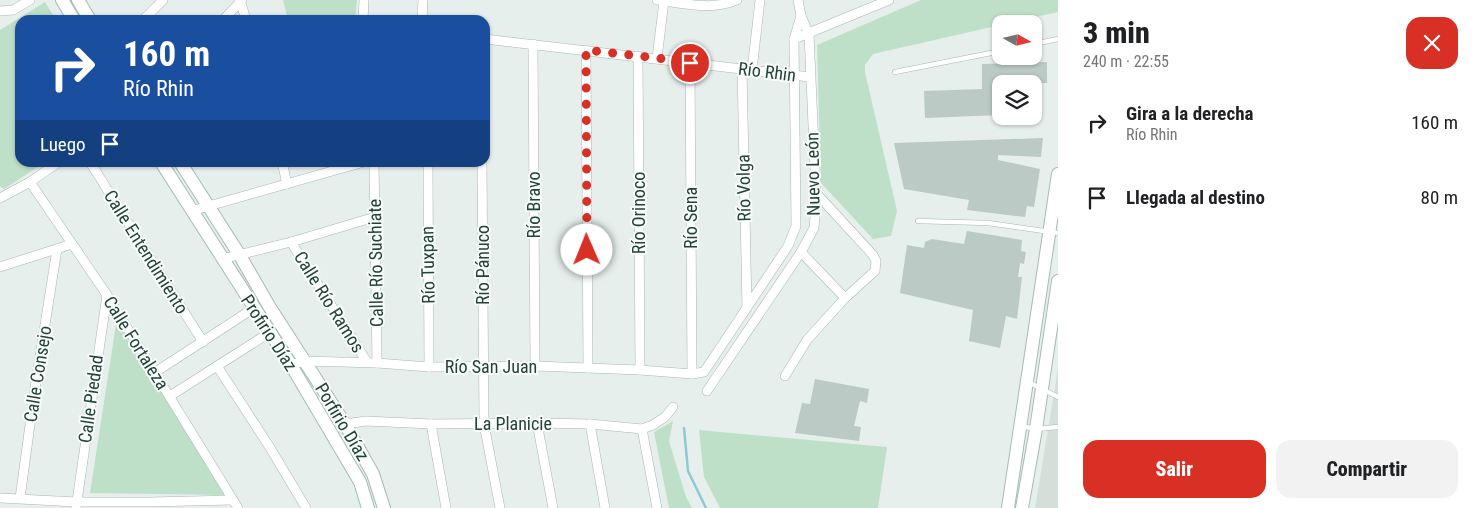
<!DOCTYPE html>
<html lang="es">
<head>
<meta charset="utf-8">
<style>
	:root { --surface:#fff; --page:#f2f2f2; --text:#202124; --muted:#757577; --accent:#d93025 }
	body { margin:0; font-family:"Roboto Condensed",sans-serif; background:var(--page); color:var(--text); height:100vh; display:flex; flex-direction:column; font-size:19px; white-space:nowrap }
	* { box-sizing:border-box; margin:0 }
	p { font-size:16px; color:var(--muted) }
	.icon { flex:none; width:28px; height:28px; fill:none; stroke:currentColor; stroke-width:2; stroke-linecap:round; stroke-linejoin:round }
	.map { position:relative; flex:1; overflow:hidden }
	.drawer { display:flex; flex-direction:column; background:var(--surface); width:425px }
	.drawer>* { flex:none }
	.top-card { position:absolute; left:15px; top:15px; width:475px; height:152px; border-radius:15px; box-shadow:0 1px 4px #0004; background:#1a4fa0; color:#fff; overflow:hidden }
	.needle { width:32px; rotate:98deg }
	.buttons { position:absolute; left:992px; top:15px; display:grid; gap:10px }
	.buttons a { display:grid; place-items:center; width:50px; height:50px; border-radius:10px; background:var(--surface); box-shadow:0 1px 4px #0004; font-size:25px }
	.pin { position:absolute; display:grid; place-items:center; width:42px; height:42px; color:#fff; margin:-21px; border:2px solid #fff; border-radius:50%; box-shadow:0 1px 5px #0007 }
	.me { position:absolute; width:55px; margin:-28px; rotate:359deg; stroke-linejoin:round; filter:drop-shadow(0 0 4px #0008) }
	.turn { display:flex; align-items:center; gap:18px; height:105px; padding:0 25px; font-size:22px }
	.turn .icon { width:65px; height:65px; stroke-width:2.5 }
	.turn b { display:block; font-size:35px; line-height:42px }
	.then { display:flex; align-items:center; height:48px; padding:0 25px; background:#0003; gap:10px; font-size:19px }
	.round { display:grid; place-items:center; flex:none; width:52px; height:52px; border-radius:15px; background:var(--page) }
	.summary { display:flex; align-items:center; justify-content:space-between; height:85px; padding:0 25px }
	h1 { font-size:30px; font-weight:800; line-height:38px }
	.primary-button { display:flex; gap:10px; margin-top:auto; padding:10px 25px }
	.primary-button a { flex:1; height:58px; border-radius:15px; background:var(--accent); color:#fff; font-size:20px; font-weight:800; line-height:58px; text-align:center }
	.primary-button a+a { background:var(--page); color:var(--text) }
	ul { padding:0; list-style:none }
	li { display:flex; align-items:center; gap:15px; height:75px; padding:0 25px }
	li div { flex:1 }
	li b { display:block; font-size:19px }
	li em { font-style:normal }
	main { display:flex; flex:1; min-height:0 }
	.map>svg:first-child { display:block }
</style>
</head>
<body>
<main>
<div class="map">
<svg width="1058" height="508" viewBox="0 0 1058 508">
	<rect width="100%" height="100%" fill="#e6efeb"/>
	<path fill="#d4dfda" d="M1058,369V508H1035Z"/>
	<g fill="#bfe0c8">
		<path d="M283,0H357L355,20H288Z"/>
		<path d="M921,0H1058V12L873,54L865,65V72L897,211L891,236L873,239L821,183L817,45Z"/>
		<path d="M45,2L56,20H20V162L44,163L4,189L0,186V30Z"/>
		<path d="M117,318L228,495L90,493Z"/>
		<path d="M673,421L669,441L686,497L692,508H669L654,432Z"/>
		<path d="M699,430L887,447L878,508H720L704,477Z"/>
	</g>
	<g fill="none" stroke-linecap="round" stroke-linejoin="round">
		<path stroke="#8ec9d4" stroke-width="2.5" d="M684,428L688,471L706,508"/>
	</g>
	<g fill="#bbcac4">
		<path d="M1047,62V83L1001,84V115L925,118L924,91L982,89V64Z"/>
		<path d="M1043,138L1041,157L998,155V160L1040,169L1034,207L1027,206L1025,217L967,210L969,200L904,189L894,143Z"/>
		<path d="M967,231L1022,240L1021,251L1026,252L1024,264L1020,263L1018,277H1022L1017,319L1006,316L1000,348L969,341L973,310L900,293L907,245L924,248L925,242L932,239L964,244Z"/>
		<path d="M815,379L869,389L867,403L860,401L854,426L861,427L859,441L795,433L802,403L810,404Z"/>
	</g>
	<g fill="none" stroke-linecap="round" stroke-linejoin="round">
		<defs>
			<g id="lane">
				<path d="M1034,44L1058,39"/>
				<path d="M895,72L1001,51"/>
				<path d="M918,221L988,223L1058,233"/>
				<path d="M1028,382L1058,397"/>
				<path d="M1022,426L1036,429L1058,427"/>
			</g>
			<g id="street">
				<path d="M240,0L246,20"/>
				<path d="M657,0C683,3 712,11 737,0"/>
				<path d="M0,11L13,10L30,0"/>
				<path d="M143,20L163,0"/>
				<path d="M223,20L242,0"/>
				<path d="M363,20L364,0"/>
				<path d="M422,20L423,0"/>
				<path d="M485,39L810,77"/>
				<path d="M794,39L889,0"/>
				<path d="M533,44L535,366"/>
				<path d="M586,50L588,368"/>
				<path d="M638,56L640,370"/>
				<path d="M657,58L664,1"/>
				<path d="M690,63L692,374"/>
				<path d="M742,69L747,308"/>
				<path d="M752,70L760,0"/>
				<path d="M90,162L203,342"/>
				<path d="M282,162L287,184"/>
				<path d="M374,162L377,363"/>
				<path d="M428,162L429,367"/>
				<path d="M482,162L484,424L500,508"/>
				<path d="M30,182L107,295L238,508"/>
				<path d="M0,198L30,182L59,162"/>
				<path d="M191,211L364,162"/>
				<path d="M291,242L367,362"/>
				<path d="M801,252L845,298"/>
				<path d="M222,259L291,242L375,217"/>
				<path d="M0,267L72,244"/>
				<path d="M291,365L304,361L377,363L429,367L535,366L640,370L692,374L704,372L788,246L796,226L794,39L801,16"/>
				<path d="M217,366L269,446L306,508"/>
				<path d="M154,373L254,308"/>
				<path d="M785,376L807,340L845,298L875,271L876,261L873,255L816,193"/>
				<path d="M707,391L801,252L814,228L815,216L816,193L809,34L801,16L798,0"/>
				<path d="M170,396L269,333"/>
				<path d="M537,423L553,508"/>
				<path d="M345,424L366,421L431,424L537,423L590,424L642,429L653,425L665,417L673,407"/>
				<path d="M431,424L446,508"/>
				<path d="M590,424L605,508"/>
				<path d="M642,429L657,508"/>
				<path d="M0,498L76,502H150L232,500"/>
				<path d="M20,498L35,388L57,249"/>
				<path d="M76,508L107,295"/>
			</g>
			<g id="secondary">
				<path d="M62,0L74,20"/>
				<path d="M78,0L90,20"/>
				<path d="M161,162L291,365L360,482L368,508"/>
				<path d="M180,162L239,254L269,306L345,424L373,474L384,508"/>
				<path d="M1008,508L1058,174"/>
				<path d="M1022,508L1036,429L1058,281"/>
			</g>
		</defs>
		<use href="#lane" stroke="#a8b8b2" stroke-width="5.5"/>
		<use href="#street" stroke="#a8b8b2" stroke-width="10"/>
		<use href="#secondary" stroke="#a4bbb3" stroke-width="14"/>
		<use href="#lane" stroke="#fff" stroke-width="4.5"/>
		<use href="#street" stroke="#fff" stroke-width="9"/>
		<use href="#secondary" stroke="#fff" stroke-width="12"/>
	</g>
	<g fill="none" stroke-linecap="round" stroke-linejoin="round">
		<path stroke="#d93025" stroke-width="9" stroke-dasharray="0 16.2" d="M587,250L586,50L657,58L690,63"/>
	</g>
	<g text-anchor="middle" stroke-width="4" stroke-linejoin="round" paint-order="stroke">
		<g font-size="18" fill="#24423a" stroke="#f7fbf9">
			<text transform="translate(767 72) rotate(7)" y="6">Río Rhin</text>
			<text transform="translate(813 174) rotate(-91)" y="6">Nuevo León</text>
			<text transform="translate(744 188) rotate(-91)" y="6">Río Volga</text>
			<text transform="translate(534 205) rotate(-90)" y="6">Río Bravo</text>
			<text transform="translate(639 213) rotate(-90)" y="6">Río Orinoco</text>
			<text transform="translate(691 218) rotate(-90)" y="6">Río Sena</text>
			<text transform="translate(146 252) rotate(58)" y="6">Calle Entendimiento</text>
			<text transform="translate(376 263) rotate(-91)" y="6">Calle Río Suchiate</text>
			<text transform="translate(428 265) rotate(-91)" y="6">Río Tuxpan</text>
			<text transform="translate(483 265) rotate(-90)" y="6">Río Pánuco</text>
			<text transform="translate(329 302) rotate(58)" y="6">Calle Río Ramos</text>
			<text transform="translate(269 333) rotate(57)" y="6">Profirio Díaz</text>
			<text transform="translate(136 343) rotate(58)" y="6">Calle Fortaleza</text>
			<text x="491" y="373">Río San Juan</text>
			<text transform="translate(38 374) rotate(-81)" y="6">Calle Consejo</text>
			<text transform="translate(91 399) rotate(-82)" y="6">Calle Piedad</text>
			<text transform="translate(342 422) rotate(59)" y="6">Porfirio Díaz</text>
			<text x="513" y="430">La Planicie</text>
		</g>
	</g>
</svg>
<div class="buttons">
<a><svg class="needle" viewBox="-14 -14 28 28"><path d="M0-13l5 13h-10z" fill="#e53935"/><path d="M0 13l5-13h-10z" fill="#757577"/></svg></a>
<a><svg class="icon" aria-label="layers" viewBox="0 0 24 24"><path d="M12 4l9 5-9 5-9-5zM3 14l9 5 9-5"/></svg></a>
</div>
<div class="pin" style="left:690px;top:63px;background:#d93025"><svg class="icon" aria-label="arrive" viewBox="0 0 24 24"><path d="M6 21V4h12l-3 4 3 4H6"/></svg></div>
<svg class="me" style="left:587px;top:250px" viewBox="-20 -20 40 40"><circle r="19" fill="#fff"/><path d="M0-13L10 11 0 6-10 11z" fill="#d93025"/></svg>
<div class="top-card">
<div class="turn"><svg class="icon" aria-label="right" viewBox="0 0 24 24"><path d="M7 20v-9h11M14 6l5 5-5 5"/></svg><div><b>160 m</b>Río Rhin</div></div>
<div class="then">Luego<svg class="icon" aria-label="arrive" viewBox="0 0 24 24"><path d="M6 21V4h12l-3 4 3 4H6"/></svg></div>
</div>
</div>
<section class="drawer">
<div class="summary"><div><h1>3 min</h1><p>240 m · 22:55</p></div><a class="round" style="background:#d93025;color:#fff"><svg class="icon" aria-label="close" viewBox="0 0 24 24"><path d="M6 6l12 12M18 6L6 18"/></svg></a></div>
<ul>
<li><svg class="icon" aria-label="right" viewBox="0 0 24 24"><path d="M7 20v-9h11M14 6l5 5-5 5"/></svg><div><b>Gira a la derecha</b><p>Río Rhin</p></div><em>160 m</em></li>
<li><svg class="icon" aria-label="arrive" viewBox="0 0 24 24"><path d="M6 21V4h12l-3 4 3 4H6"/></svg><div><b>Llegada al destino</b></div><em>80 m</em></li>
</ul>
<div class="primary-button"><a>Salir</a><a>Compartir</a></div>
</section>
</main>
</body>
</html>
